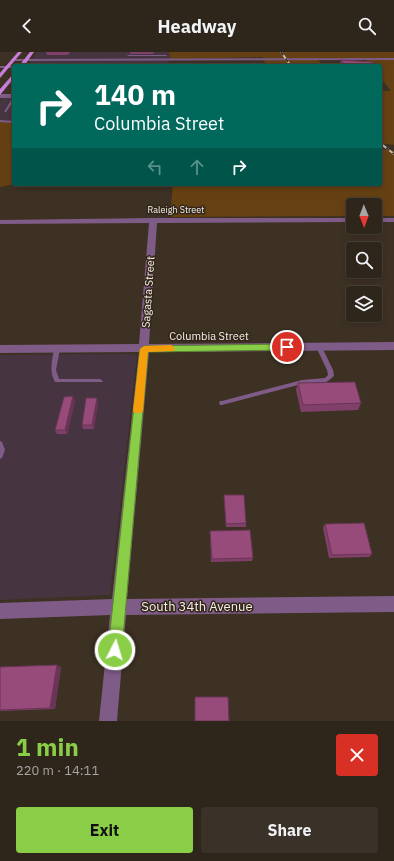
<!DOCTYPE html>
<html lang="en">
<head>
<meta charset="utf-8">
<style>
	:root { --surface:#2e251b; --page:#3a3128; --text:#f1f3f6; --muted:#a7a5a3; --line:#49423a; --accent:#8ace48 }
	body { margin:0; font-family:"IBM Plex Sans",sans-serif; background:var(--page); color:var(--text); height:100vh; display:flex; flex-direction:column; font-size:15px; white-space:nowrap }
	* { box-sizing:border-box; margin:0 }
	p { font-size:13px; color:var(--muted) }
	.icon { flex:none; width:22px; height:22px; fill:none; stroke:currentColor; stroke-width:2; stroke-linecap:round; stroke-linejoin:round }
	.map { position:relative; height:669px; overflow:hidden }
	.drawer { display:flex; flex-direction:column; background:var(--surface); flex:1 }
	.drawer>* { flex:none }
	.top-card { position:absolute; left:12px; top:12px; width:370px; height:122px; border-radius:4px; box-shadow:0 2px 6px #0003,0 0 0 1px var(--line); background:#00695c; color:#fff; overflow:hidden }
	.needle { width:26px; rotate:179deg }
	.controls { position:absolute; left:346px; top:146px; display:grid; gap:8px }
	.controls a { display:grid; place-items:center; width:36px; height:36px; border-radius:4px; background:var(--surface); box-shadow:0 2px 6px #0003,0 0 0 1px var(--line); font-size:20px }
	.pin { position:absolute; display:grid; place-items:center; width:34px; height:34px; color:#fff; margin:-17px; border:2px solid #fff; border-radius:50%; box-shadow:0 1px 4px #0007 }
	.me { position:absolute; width:44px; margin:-22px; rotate:5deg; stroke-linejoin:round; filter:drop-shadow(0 0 3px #0008) }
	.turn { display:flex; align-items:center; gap:14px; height:84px; padding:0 16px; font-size:18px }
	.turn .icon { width:52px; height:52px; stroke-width:2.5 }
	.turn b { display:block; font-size:28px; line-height:34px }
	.lanes { display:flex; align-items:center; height:38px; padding:0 16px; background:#0003; justify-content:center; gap:20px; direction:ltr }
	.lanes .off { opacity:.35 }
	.round { display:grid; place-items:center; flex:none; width:42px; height:42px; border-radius:4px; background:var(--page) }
	.overview { display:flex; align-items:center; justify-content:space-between; height:68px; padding:0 16px }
	h1 { font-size:24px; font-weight:700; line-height:30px; color:var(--accent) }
	.button { display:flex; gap:8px; margin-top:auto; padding:8px 16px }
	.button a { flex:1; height:46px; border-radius:4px; background:var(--accent); color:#111; font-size:16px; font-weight:700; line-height:46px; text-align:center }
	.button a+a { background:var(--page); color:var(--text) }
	header { display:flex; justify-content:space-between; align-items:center; height:52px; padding:0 16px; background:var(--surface); font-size:18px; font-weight:700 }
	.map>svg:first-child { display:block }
</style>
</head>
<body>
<header><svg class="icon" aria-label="back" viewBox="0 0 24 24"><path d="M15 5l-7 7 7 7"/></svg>Headway<svg class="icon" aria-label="search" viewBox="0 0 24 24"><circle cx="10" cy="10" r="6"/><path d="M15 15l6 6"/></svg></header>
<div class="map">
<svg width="394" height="669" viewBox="0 0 394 669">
	<rect width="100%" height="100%" fill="#3d3124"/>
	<g fill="#463541">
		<path d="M37,0H169L170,7H32Z"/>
		<path d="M169,8L168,14H27L31,9Z"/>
		<path d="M3,45H14V70H0V49Z"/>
		<path d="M131,302L137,303L110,543L0,548V303Z"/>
	</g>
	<g fill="#654012">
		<path d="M169,0H394V6H263V5L170,7Z"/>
		<path d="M264,8H318L323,14H266Z"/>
		<path d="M366,8H394V93L380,91V39H391L380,25V14H371Z"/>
		<path d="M0,70H14V132L0,135Z"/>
		<path d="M380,97L394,99V164H375V153H353V164L170,165L173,132H380Z"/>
	</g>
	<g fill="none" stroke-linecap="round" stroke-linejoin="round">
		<g fill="#7f5b87" fill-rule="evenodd">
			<path d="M128,3H166L167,4H127Z"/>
			<path d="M13,45H14V48L6,60H4Z"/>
			<path d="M0,68L14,69V71L0,70Z"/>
			<path d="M319,293L322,295L333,318L334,324L328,329L326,330L302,332L222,353H220L219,351L220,349H222L302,328L325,326L328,323L327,318L316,295Z"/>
			<path d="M57,295L60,297L56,318L59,327H100L103,329L102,330H55C49,319 52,309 54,297Z"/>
			<path d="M0,389L2,390L5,398L2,406L0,407Z"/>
		</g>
		<g fill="#7f5b87" fill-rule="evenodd">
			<path d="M394,6V8L13,9L11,8L13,7Z"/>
			<path d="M0,14H15L14,16H0Z"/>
			<rect x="0" y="42" width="14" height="4"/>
			<path d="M153,166H353V170L157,171L149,292L394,290V298L149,300L127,547L394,544V560L126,563L117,669H99L110,563L0,567V551L112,547L139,300L0,301V293L139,292L149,171L0,172V168Z"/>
			<rect x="375" y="166" width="19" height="4"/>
		</g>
		<g fill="#c97ed9" fill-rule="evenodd">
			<path d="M18,0H22L0,26V21Z"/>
			<path d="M30,0H34L24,14H19Z"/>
			<path d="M14,21V26L0,43V37Z"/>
		</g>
		<defs>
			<g id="rail">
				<path d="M281,0L291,14"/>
				<path d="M380,91L394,102"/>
			</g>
		</defs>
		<use href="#rail" stroke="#c7bdb4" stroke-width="2"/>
		<use href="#rail" stroke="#33271b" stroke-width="1.5" stroke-dasharray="4" stroke-linecap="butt"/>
	</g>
	<g fill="#814069">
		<path d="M46,0H70L68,3H47Z"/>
		<path d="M130,0H154L153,2H130Z"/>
		<path d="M341,8L376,14H340V13Z"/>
		<path d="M298,331L361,351L358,358L301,360L296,338Z"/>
		<path d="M75,349L67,382H57L55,378Z"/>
		<path d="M98,350L94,377H83L82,373Z"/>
		<path d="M224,443L246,471V475H226L224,447Z"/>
		<path d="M325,472L372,502L369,505L329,506L323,476Z"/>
		<path d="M210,479L253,506L252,509L211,510Z"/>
		<path d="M0,615H61L55,657L0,659Z"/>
	</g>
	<g fill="#693455">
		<path d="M73,344L75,349L67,382L65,378Z"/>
		<path d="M97,346L98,350L94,377L92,373Z"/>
		<path d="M57,613L61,615L55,657L50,656Z"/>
	</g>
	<g fill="#964b7a" stroke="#693455">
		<path d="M341,8L373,10L376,14H346Z"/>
		<path d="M253,11H255L256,13H259L260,14H254Z"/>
		<path d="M238,13V14H226Z"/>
		<path d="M355,330L361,351L303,353L298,331Z"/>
		<path d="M73,344L65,378H55L64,345Z"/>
		<path d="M86,346H97L92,373H82Z"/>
		<path d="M224,443H244L246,471L226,472Z"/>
		<path d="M364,471L372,502L332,503L325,472Z"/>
		<path d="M250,478L253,506L212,507L210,479Z"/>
		<path d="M57,613L50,656L0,658V615Z"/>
		<path d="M195,645H228L229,669H195Z"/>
	</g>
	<path fill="#8ace48" stroke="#5a862f" d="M287,292L291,295L287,298L148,300L122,598L120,602L115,604L110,602L108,598L140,297L144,294Z"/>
	<path fill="#f59e0b" d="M171,293L175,296L174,299L148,300L143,359L141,361H135L133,359L140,297L144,294Z"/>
	<g text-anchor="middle" stroke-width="3" stroke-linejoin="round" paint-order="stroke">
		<g font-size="9" fill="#f9f1e9" stroke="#33271b">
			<text x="176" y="161">Raleigh Street</text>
		</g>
		<g font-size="11" fill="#f9f1e9" stroke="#33271b">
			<text transform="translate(148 240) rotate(-86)" y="4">Sagasta Street</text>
			<text x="209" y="288">Columbia Street</text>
		</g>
		<g font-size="13" fill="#f9f1e9" stroke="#33271b">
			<text x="197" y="559">South 34th Avenue</text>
		</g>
	</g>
</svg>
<div class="controls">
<a><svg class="needle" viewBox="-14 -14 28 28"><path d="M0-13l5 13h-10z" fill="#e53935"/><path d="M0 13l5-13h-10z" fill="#a7a5a3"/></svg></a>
<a><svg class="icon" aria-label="search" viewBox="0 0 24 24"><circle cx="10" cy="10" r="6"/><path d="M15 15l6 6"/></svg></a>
<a><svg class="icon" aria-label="layers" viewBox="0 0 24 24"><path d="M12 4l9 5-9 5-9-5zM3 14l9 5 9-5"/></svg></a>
</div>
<div class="pin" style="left:287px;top:295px;background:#d93025"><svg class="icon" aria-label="arrive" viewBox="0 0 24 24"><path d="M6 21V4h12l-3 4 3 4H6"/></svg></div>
<svg class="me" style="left:115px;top:598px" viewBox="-20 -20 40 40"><circle r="17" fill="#8ace48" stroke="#fff" stroke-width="3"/><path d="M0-11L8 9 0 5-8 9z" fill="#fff"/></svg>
<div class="top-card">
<div class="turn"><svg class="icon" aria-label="right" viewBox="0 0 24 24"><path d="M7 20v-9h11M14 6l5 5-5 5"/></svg><div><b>140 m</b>Columbia Street</div></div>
<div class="lanes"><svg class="icon off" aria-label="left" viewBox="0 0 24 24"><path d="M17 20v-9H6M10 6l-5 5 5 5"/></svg><svg class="icon off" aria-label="ahead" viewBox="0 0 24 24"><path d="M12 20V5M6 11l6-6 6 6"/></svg><svg class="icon" aria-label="right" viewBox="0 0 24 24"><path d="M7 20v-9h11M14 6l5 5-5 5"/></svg></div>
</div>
</div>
<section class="drawer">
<div class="overview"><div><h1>1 min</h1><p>220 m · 14:11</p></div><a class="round" style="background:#d93025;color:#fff"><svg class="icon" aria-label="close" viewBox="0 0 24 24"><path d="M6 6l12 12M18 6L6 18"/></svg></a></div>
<div class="button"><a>Exit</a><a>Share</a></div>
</section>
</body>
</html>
